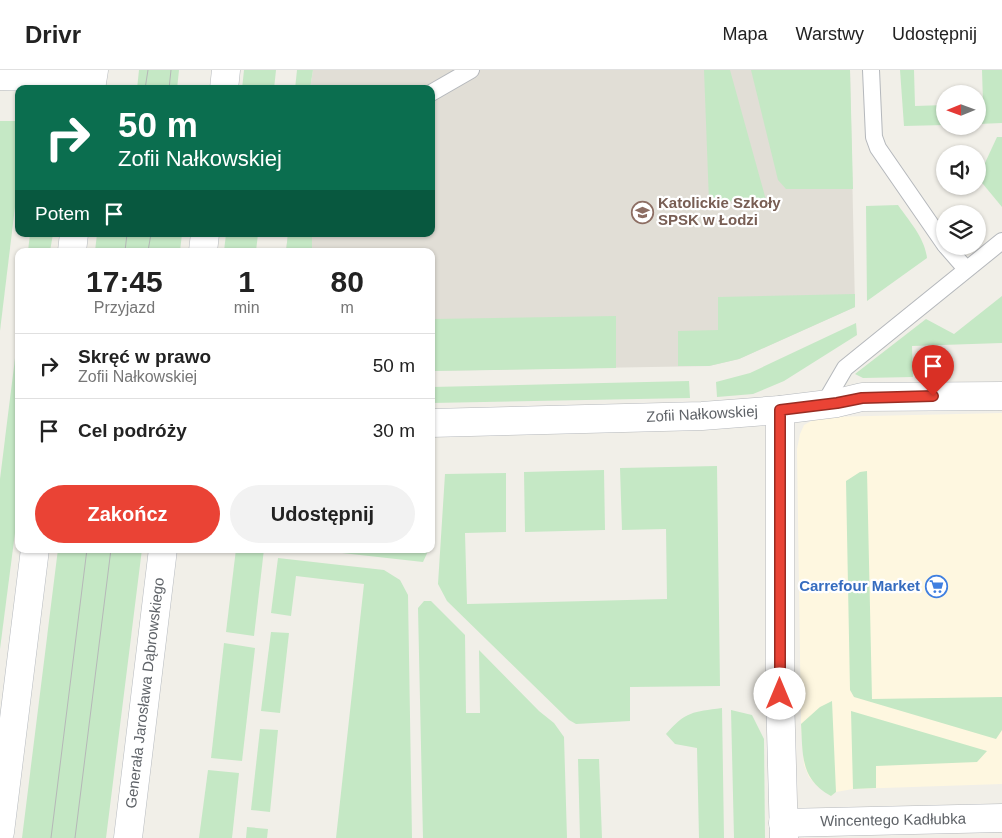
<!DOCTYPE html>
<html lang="pl">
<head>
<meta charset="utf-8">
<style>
	:root { --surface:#fff; --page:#f2f2f2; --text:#222; --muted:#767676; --line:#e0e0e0; --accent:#ea4335 }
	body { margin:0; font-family:Arial,sans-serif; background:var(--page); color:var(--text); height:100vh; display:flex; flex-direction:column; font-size:19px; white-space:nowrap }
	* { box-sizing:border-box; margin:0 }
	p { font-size:16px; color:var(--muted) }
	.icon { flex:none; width:28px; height:28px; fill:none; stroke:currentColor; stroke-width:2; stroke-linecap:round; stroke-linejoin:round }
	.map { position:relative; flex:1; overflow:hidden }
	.details { position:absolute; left:15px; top:178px; width:420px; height:305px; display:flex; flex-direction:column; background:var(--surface); border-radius:10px; box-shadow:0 1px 4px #0004 }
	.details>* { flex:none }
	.banner { position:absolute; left:15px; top:15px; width:420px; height:152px; border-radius:10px; box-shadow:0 1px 4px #0004; background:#0b6e4f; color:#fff; overflow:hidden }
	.needle { width:32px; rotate:269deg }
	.fabs { position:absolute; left:936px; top:15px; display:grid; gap:10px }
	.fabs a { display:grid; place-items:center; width:50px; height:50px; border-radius:50%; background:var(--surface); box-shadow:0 1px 4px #0004; font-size:25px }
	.pin { position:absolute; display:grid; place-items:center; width:42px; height:42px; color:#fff; margin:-51px -21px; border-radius:50% 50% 50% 0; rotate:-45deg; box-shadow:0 0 5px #0007 }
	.pin .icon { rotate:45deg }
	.me { position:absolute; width:55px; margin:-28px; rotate:0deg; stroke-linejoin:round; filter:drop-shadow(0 0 4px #0008) }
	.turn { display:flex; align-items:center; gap:18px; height:105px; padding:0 20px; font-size:22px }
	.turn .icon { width:65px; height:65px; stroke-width:2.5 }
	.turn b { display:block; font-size:35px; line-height:42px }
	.then { display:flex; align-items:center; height:48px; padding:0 20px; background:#0003; gap:10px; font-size:19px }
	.eta { display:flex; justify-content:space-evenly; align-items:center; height:85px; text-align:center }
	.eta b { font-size:30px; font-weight:700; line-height:35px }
	.cta { display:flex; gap:10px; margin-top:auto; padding:10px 20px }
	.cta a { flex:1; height:58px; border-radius:30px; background:var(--accent); color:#fff; font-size:20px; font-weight:700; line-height:58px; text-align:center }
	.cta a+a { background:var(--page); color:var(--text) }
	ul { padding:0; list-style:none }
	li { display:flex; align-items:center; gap:15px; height:65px; padding:0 20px; border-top:1px solid var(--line) }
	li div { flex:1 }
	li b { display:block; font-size:19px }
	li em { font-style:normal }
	header { display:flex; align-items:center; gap:30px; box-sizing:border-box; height:70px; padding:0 25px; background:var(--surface); border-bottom:1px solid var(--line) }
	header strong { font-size:24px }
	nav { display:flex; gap:28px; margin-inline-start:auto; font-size:18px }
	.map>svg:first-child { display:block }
</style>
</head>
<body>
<header>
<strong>Drivr</strong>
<nav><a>Mapa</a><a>Warstwy</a><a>Udostępnij</a></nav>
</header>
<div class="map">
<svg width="1002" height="768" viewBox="0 0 1002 768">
	<rect width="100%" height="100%" fill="#f1efe8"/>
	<path fill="#fef7e0" d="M1002,343V714L853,719L836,722L831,726L817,716L809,707L804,695L801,654L797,379L800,364L804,355L815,349L826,347Z"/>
	<path fill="#e1ded6" d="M313,0H850L855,237L739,289L709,296L431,301V181H286L288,164H431V19H310Z"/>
	<g fill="#c5e8c5">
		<path d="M139,0H179L177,19H137Z"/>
		<path d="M244,0H276L274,19H242Z"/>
		<path d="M297,0H313L310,19H295Z"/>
		<path d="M704,0H730L766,130L709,132Z"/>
		<path d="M751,0H850L853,119H786L778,110Z"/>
		<path d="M900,0H914L915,36L945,35V55L904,56Z"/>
		<path d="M982,0H1002V53L978,54V34L983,33Z"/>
		<path d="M0,51H19V104L0,261Z"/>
		<path d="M997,67H1002V137L978,108Z"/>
		<path d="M898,135C909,151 925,168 927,188L867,231L866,136Z"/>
		<path d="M30,164H53L50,181H28Z"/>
		<path d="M97,164H182L180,181H95Z"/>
		<path d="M226,164H258L256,181H224Z"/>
		<path d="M288,164H312V181H286Z"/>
		<path d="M855,224V237L739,289L709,296H678V261L718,260V227Z"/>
		<path d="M1002,226V273L912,276L913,307L863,308L855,304L926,249L954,264Z"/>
		<path d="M616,246V298L431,301V249Z"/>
		<path d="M856,253L857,265L784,311L753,324L717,327L716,312L750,303Z"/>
		<path d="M19,256V432L0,579V409Z"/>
		<path d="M689,311L690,328L431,333V317Z"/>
		<path d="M717,396L720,616L630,617V651L576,654L569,650L447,531L438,514L445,404L506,403V462L465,463L467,534L667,529L666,459L622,460L620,398Z"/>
		<path d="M604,400L605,460L525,462L524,402Z"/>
		<path d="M867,401L872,629L1002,627V660L996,669L854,627L850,620L846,411L860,402Z"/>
		<path d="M58,479H142L106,768H22Z"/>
		<path d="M236,479H264L254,566L226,562Z"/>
		<path d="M306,479H429L423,492Z"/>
		<path d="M278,488L384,500L400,510L408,525L412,768H336L364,514L296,506L291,546L271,543Z"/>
		<path d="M424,531H431L465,565L466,643H480L479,580L539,641L554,653L564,667L567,768H423L418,538Z"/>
		<path d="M271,562L289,563L280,643L261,641Z"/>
		<path d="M224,573L255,578L242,691L211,688Z"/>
		<path d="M832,631L836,722L831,726C800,709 803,685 801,654L820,637Z"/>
		<path d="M722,638L724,768H699L697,678L675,674L666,664C686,641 693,642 722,638Z"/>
		<path d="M731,640L752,645L764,669L765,768H734Z"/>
		<path d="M851,641L987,681L977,692L876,696V718L853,719Z"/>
		<path d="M260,659L278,660L270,742L251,740Z"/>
		<path d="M578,689H599L602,768H580Z"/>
		<path d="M208,700L239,703L232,768H199Z"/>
		<path d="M247,757L268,759L267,768H246Z"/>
	</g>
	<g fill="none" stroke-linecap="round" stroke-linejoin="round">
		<defs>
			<g id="service">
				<path d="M871,0L874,67L878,78L945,175"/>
				<path d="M431,23L471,0"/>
				<path d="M946,176L966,199"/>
				<path d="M824,334L845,298L1002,171"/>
			</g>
			<g id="minor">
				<path d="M0,6L92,9"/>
				<path d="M780,340V624L784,768"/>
				<path d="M431,353L702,346L780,340L837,333L862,327L1002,326"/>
				<path d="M783,753L1002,748"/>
			</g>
			<g id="secondary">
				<path d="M91,19L94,0"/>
				<path d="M224,19L226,0"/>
				<path d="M72,181L74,164"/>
				<path d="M203,181L205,164"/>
				<path d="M0,762L35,479"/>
				<path d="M128,768L163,479"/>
			</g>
		</defs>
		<use href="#service" stroke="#b5b8bc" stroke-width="18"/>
		<use href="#minor" stroke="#b5b8bc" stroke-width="29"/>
		<use href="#secondary" stroke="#b6babf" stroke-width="29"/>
		<use href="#service" stroke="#fff" stroke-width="16"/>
		<use href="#minor" stroke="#fff" stroke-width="28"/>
		<use href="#secondary" stroke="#fff" stroke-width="28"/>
		<g stroke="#b6b7b8" stroke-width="1">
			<path d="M145,19L148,0"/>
			<path d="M169,19L171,0"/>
			<path d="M125,181L127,164"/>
			<path d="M148,181L151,164"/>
			<path d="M51,768L87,479"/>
			<path d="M75,768L111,479"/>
		</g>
	</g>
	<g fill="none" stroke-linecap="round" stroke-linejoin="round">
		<defs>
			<path id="route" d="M780,624V340L837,333L862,328L933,326"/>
		</defs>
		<use href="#route" stroke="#982c22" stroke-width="12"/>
		<use href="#route" stroke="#ea4335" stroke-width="9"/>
	</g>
	<defs>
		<symbol id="school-ring" viewBox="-11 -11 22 22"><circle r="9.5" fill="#fff" stroke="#8d6e63" stroke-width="1.5"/><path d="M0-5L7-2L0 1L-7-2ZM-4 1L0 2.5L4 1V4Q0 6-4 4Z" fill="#8d6e63"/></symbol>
		<symbol id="supermarket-ring" viewBox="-11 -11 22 22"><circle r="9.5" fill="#fff" stroke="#3f7fe0" stroke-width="1.5"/><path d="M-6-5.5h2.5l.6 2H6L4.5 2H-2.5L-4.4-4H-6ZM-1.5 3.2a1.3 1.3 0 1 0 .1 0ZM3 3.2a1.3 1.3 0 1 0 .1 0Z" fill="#3f7fe0"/></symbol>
	</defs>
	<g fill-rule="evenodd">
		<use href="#school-ring" x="630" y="130" width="25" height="25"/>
		<use href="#supermarket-ring" x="924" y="504" width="25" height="25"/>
	</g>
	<g text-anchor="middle" stroke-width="4.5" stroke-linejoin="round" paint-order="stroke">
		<g font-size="15" font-weight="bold" fill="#785e54" stroke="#fff" text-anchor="start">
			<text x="658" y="138">Katolickie Szkoły<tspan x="658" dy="17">SPSK w Łodzi</tspan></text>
		</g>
		<g font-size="15" fill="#5f6368" stroke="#fff">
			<text transform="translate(702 344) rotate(-3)" y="5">Zofii Nałkowskiej</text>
			<text transform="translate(145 623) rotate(-83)" y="5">Generała Jarosława Dąbrowskiego</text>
			<text transform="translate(893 750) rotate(-1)" y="5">Wincentego Kadłubka</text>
		</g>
		<g font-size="15" font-weight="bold" fill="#366cbe" stroke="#fff" text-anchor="end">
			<text x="920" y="521">Carrefour Market</text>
		</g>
	</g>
</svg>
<div class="fabs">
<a><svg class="needle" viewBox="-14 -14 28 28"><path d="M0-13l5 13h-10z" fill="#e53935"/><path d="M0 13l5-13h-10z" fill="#767676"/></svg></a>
<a><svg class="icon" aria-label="sound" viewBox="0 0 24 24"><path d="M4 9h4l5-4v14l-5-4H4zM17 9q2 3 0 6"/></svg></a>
<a><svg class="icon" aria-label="layers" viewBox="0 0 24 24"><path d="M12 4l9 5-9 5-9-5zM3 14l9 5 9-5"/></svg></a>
</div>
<div class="pin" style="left:933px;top:326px;background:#d93025"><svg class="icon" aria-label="arrive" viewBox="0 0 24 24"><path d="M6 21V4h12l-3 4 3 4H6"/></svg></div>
<svg class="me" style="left:780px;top:624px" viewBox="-20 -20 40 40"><circle r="19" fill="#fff"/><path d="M0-13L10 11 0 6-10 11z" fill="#ea4335"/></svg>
<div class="banner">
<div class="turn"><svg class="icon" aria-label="right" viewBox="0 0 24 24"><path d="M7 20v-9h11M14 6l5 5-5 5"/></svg><div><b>50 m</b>Zofii Nałkowskiej</div></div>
<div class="then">Potem<svg class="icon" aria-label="arrive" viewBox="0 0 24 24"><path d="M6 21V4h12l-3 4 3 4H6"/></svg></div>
</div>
<section class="details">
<div class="eta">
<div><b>17:45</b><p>Przyjazd</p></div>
<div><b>1</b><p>min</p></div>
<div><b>80</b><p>m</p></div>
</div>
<ul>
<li><svg class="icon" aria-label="right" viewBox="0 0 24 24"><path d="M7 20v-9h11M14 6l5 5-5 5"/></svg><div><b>Skręć w prawo</b><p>Zofii Nałkowskiej</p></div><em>50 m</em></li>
<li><svg class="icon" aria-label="arrive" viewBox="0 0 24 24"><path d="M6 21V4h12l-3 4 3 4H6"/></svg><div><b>Cel podróży</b></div><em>30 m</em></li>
</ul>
<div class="cta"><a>Zakończ</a><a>Udostępnij</a></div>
</section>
</div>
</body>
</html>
